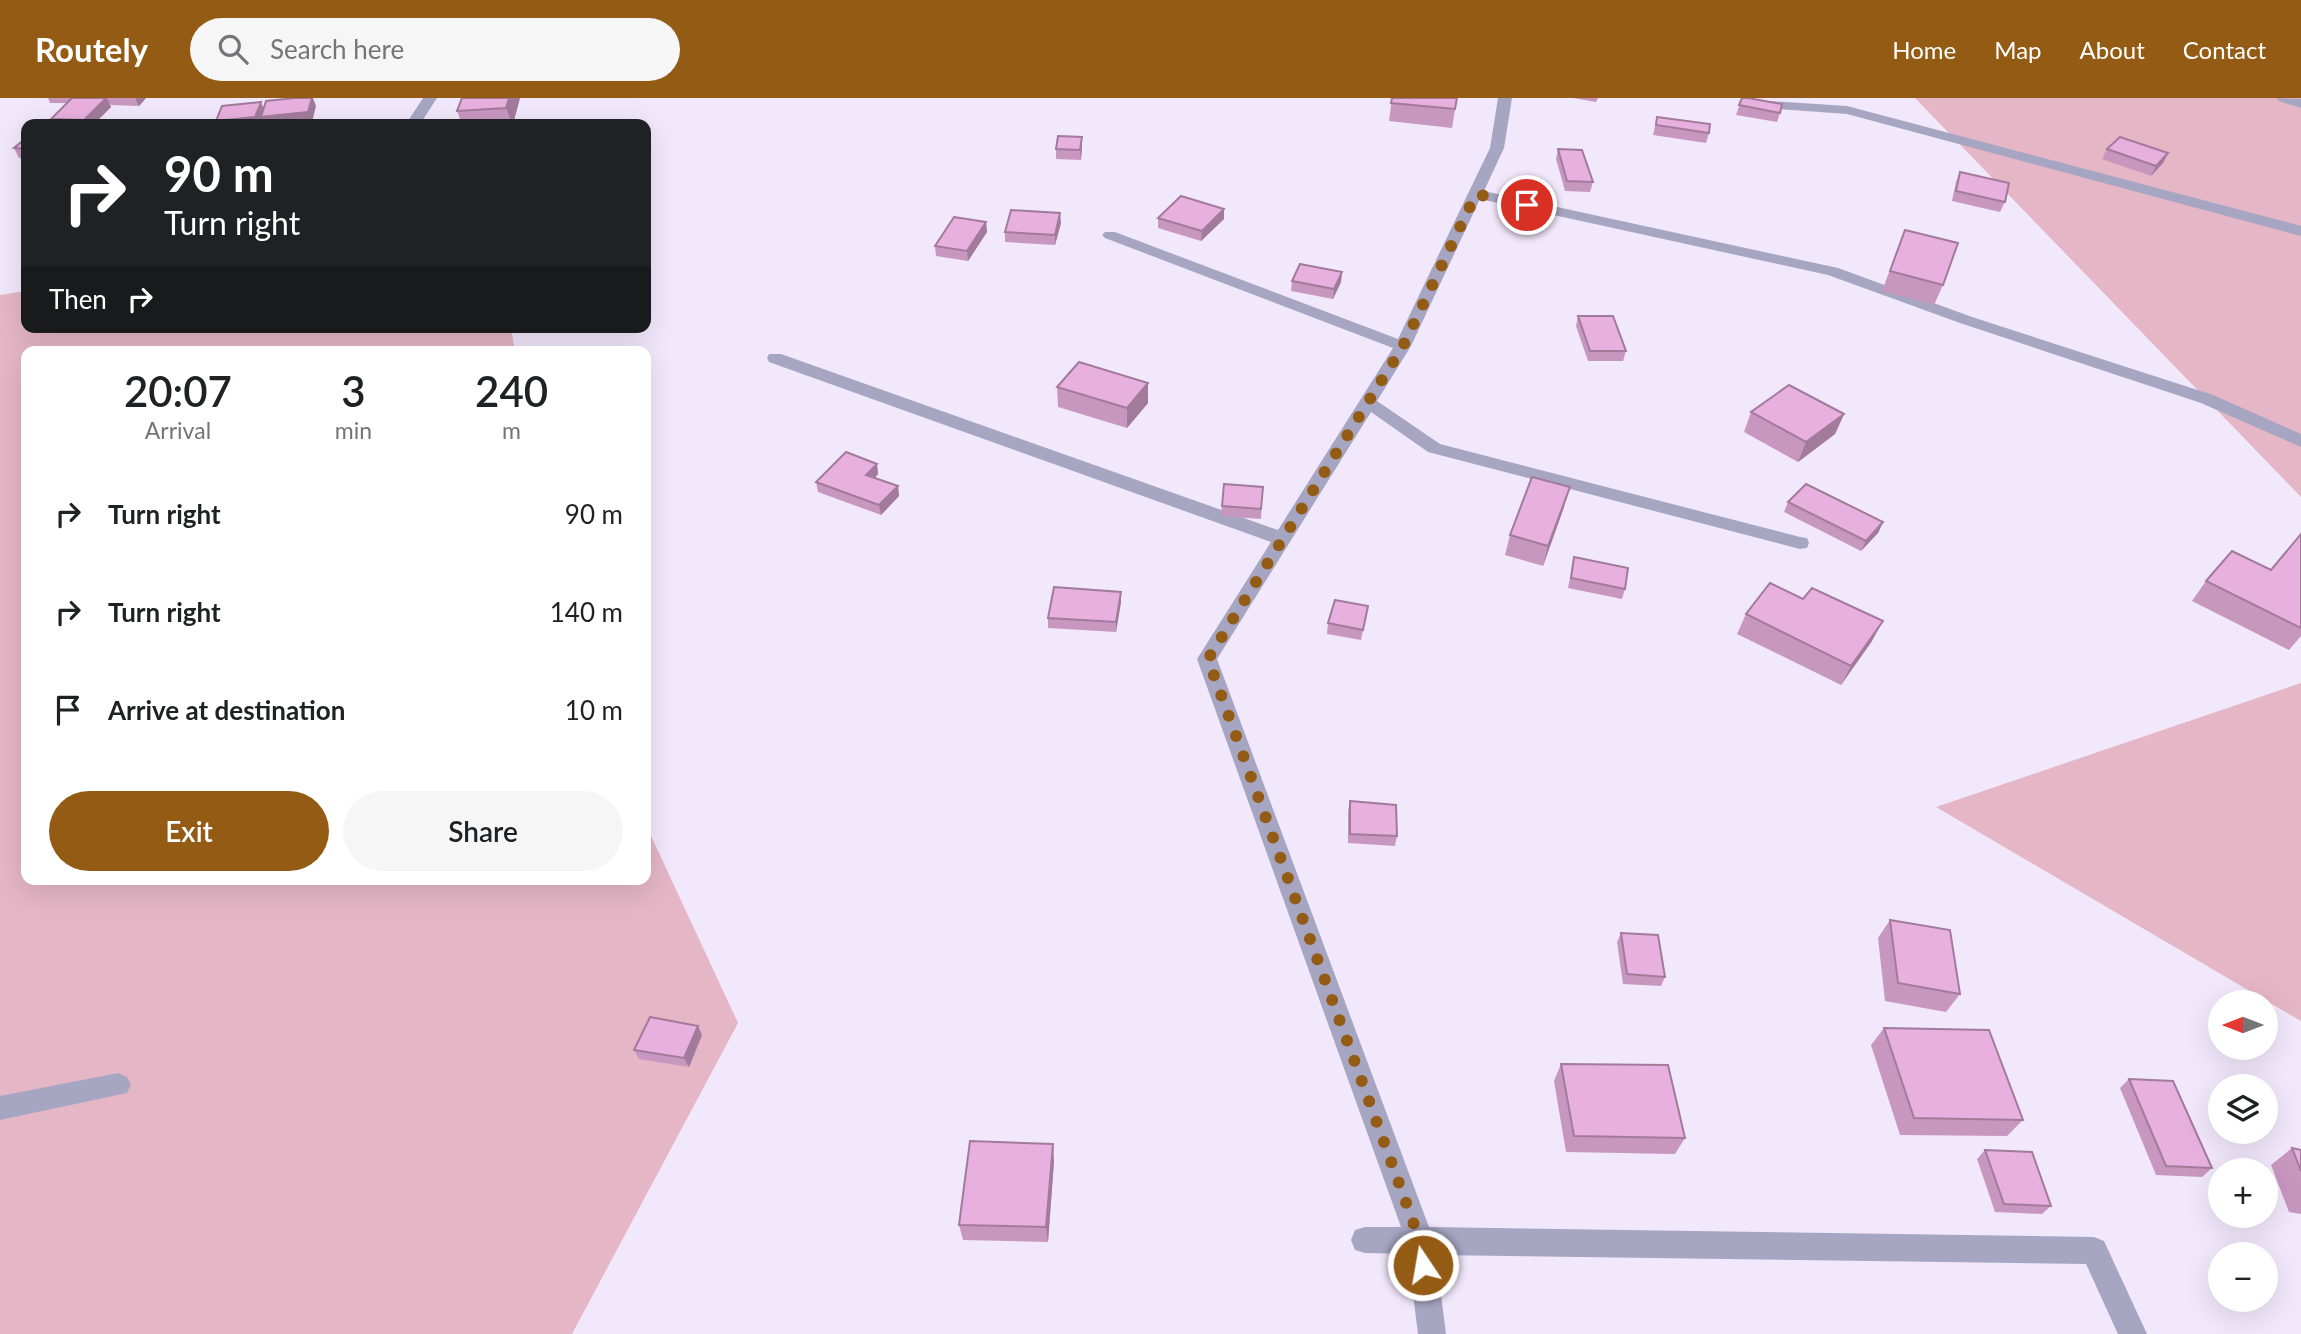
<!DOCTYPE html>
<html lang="en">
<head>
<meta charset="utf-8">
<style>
	:root { --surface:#fff; --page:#f6f6f6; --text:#202124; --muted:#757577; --accent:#935b13 }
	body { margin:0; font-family:Lato,sans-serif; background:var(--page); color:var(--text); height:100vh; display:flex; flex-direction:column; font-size:26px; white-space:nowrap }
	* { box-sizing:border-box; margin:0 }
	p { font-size:23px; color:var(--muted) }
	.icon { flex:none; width:38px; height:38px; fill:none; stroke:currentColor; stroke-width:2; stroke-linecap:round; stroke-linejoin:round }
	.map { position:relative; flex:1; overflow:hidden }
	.sheet { position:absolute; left:21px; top:248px; width:630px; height:539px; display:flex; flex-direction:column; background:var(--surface); border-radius:14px; box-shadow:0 7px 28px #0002 }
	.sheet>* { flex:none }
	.banner { position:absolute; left:21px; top:21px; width:630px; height:214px; border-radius:14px; box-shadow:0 7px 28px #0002; background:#202124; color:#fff; overflow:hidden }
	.needle { width:46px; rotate:270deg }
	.controls { position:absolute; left:2208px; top:892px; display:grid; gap:14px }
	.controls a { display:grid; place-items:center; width:70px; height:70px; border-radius:50%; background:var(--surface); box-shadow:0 7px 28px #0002; font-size:35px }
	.pin { position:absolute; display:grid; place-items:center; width:60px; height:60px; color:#fff; margin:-30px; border:4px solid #fff; border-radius:50%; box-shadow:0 2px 7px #0007 }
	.me { position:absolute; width:77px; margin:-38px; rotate:348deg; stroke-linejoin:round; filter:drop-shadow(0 0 5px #0008) }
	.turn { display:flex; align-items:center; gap:24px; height:147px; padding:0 28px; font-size:32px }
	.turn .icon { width:91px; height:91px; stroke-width:2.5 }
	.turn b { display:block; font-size:49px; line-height:60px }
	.then { display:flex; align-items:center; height:66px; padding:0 28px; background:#0003; gap:14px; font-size:26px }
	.eta { display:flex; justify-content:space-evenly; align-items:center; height:119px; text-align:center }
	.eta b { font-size:42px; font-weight:600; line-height:49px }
	.button { display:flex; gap:14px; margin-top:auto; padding:14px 28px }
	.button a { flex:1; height:80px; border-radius:42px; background:var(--accent); color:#fff; font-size:28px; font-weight:600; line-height:80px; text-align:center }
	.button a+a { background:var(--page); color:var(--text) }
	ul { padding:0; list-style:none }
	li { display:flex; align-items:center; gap:21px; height:98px; padding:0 28px }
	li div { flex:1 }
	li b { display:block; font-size:26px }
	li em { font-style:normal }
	header { display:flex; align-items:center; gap:42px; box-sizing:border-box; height:98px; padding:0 35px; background:var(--accent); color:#fff }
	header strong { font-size:33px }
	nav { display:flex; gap:38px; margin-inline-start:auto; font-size:24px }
	.search { width:490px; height:63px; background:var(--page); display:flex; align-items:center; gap:18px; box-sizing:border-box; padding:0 24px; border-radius:38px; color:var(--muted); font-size:26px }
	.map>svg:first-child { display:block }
</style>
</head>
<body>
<header>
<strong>Routely</strong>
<div class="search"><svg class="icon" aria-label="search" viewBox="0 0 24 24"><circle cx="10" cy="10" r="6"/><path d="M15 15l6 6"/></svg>Search here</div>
<nav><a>Home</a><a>Map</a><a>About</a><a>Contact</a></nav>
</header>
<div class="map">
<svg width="2301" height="1236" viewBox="0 0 2301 1236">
	<rect width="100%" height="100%" fill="#f2e8fc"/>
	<g fill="#e5b6c6">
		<path d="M1915,0H2301V399Z"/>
		<path d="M26,193V229H511L515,254H26V782H646V727L738,925L572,1236H0V197Z"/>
		<path d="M2301,585V923L1936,709Z"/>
	</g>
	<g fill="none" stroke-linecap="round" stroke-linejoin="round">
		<g fill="#a6a6c3" fill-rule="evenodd">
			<path d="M423,0H437L420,26H406Z"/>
			<path d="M1498,0H1512L1504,50L1484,93L1838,170L1972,219L2213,297L2301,336V349L2201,305L1960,225L1828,177L1480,101L1411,248L1377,303L1440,346L1800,439L1807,440L1809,445L1807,450L1800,451L1428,354L1371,314L1217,561L1429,1129L2094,1139L2104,1143L2147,1236H2118L2086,1166L1436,1157L1446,1236H1418L1408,1156L1365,1155L1355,1152L1351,1142L1355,1132L1365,1129H1401L1197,561L1271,444L769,264L767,260L769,256H781L1278,432L1393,250L1105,140L1102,137L1105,134H1115L1398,241L1490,50Z"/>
			<path d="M2277,0L2301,1V10L2279,3Z"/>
			<path d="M1769,3L1847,8L2301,128V138L1847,16L1764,10L1762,7Z"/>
			<path d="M118,975L127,979L131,987L127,995L0,1022V998Z"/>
		</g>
	</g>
	<g fill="#c897c0">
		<path d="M48,0H146L139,8L111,7L109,5L111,9L94,26H54L51,21L67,5H50Z"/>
		<path d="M520,0L513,26H462L457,13Z"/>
		<path d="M1392,0H1457L1452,30L1389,23Z"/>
		<path d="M1573,0H1598L1596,4Z"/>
		<path d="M1742,0L1780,15L1777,24L1736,17Z"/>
		<path d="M1657,19L1709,35L1706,45L1653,37Z"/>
		<path d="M26,40V60H19L14,50Z"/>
		<path d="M1082,48L1081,62L1056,61V51Z"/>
		<path d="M1558,51L1593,84L1590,94L1565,93L1556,61Z"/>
		<path d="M2107,51L2168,55L2163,65L2151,78L2102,61Z"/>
		<path d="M1960,74L2005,104L2000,114L1952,103L1956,84Z"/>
		<path d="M1158,120L1224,121L1201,143L1158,130Z"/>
		<path d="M986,124L987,134L968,163L936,158L935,148Z"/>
		<path d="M1061,125L1055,147L1005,144V134Z"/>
		<path d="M1905,132L1943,187L1934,207L1882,193Z"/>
		<path d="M1342,174L1341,184L1333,201L1291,193L1292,183Z"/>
		<path d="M1578,218L1626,253L1623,263H1588L1576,228Z"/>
		<path d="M1148,285V305L1127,330L1058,309L1057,289Z"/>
		<path d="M1751,314L1844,316L1835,336L1798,364L1744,334Z"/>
		<path d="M877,366L878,376L875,380L898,388L899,398L881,417L818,394L816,384Z"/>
		<path d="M1263,389L1261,421L1221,418L1222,408Z"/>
		<path d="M1788,404L1883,424L1878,435L1861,453L1784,414Z"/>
		<path d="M1564,409L1543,468L1505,457L1510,437Z"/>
		<path d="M2301,436V538L2289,552L2192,503L2206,483L2271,472Z"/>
		<path d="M1574,459L1625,491L1622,501L1568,490Z"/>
		<path d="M1121,504L1116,534L1048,530V520Z"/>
		<path d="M1368,508L1361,542L1327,536L1328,525Z"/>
		<path d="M1746,516L1872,543L1841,587L1737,536Z"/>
		<path d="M1350,703L1397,738L1395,748L1348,745V713Z"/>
		<path d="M1890,822L1960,896L1946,914L1885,903L1878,840Z"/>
		<path d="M1621,835L1665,879L1661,888L1623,886L1617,844Z"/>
		<path d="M1884,930L2023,1022L2007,1038L1900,1037L1871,947Z"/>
		<path d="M702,937L689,969L639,961L634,952Z"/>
		<path d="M1561,966L1685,1040L1675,1056L1566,1054L1554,983Z"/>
		<path d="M2129,981L2212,1070L2202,1079L2156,1077L2120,990Z"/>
		<path d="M2292,1050L2301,1052V1116L2289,1114L2271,1067Z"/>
		<path d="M1985,1052L2051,1108L2042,1116L1995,1114L1977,1061Z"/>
		<path d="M1054,1063L1048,1144L963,1142L959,1127Z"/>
	</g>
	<g fill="#a27b9c">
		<path d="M105,0H107L111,9L94,26H87L84,22Z"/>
		<path d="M135,0H146L139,8Z"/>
		<path d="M313,0L316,8L312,24L288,26H264L262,22L261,26H218L216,23L261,4L265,14Z"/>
		<path d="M509,0H520L513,26H512L506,10Z"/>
		<path d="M1082,39V48L1081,62L1080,52Z"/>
		<path d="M2168,55L2163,65L2151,78L2156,68Z"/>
		<path d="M1224,111V121L1201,143L1202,133Z"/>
		<path d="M1060,115L1061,125L1055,147V137Z"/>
		<path d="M986,124L987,134L968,163L967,153Z"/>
		<path d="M1342,174L1341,184L1333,201L1334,191Z"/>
		<path d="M1148,285V305L1127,330V310Z"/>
		<path d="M1844,316L1835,336L1798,364L1806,344Z"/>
		<path d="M877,366L878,376L868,387L866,377Z"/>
		<path d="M898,388L899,398L881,417L879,407Z"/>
		<path d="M1570,389L1564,409L1543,468L1548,448Z"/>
		<path d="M1883,424L1878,435L1861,453L1866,443Z"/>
		<path d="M1121,494V504L1116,534V524Z"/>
		<path d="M1883,523L1872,543L1841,587L1851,568Z"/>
		<path d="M698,928L702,937L689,969L684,960Z"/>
		<path d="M1053,1046L1054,1063L1048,1144L1046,1129Z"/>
	</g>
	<g fill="#e8b0df" stroke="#a27b9c" stroke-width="2">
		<path d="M72,0H106L84,22L51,21Z"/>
		<path d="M295,0H312L308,14L261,19L266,3Z"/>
		<path d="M462,0H509L506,10L457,13Z"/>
		<path d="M1392,0H1457L1455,11L1391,5Z"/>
		<path d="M1742,0H1748L1782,6L1780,15L1739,7Z"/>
		<path d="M261,4L255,19L216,23L222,8Z"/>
		<path d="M1657,19L1710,26L1709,35L1656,27Z"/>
		<path d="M486,23V26H464Z"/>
		<path d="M1058,38L1082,39L1080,52L1056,51Z"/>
		<path d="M2120,39L2168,55L2156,68L2107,51Z"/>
		<path d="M26,40V51L14,50Z"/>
		<path d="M1558,51L1582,52L1593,84L1567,83Z"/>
		<path d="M1960,74L2009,85L2005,104L1956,93Z"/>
		<path d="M1181,98L1224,111L1202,133L1158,120Z"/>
		<path d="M1011,112L1060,115L1055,137L1005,134Z"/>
		<path d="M954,119L986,124L967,153L935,148Z"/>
		<path d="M1905,132L1958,145L1943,187L1890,173Z"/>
		<path d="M1300,166L1342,174L1334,191L1292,183Z"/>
		<path d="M1578,218H1613L1626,253H1590Z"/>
		<path d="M1079,264L1148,285L1127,310L1057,289Z"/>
		<path d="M1789,287L1844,316L1806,344L1751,314Z"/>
		<path d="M846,354L877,366L866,377L898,388L879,407L816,384Z"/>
		<path d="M1532,379L1570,389L1548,448L1510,437Z"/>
		<path d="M1224,386L1263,389L1261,411L1222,408Z"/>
		<path d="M1806,386L1883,424L1866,443L1788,404Z"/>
		<path d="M2301,436V530L2206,483L2232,453L2271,472Z"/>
		<path d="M1574,459L1628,470L1625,491L1571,480Z"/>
		<path d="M1770,485L1803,501L1812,490L1883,523L1851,568L1746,516Z"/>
		<path d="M1054,489L1121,494L1116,524L1048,520Z"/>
		<path d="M1335,502L1368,508L1363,532L1328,525Z"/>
		<path d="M1350,703L1396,707L1397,738L1350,736Z"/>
		<path d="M1890,822L1950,832L1960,896L1898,885Z"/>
		<path d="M1621,835L1658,837L1665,879L1627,876Z"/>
		<path d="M650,919L698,928L684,960L634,952Z"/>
		<path d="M1884,930L1989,932L2023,1022L1914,1020Z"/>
		<path d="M1561,966L1668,967L1685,1040L1574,1038Z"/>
		<path d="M2129,981L2173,983L2212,1070L2166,1068Z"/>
		<path d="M970,1043L1053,1046L1046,1129L959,1127Z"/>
		<path d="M2292,1050L2301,1052V1073Z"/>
		<path d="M1985,1052L2032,1054L2051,1108L2004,1106Z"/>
	</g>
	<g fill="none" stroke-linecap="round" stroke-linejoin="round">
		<path stroke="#935b13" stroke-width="12" stroke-dasharray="0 21.6" d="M1423,1167L1420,1143L1208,561L1403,248L1476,96L1527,107"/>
	</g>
</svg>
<div class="controls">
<a><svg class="needle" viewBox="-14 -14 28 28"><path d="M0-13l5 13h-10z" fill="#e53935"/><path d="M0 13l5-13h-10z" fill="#757577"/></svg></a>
<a><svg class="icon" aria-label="layers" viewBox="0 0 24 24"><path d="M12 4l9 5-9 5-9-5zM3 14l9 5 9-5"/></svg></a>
<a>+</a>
<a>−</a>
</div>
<div class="pin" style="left:1527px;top:107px;background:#d93025"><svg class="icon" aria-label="arrive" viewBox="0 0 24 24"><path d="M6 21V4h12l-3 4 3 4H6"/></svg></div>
<svg class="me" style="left:1423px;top:1167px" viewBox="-20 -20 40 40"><circle r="17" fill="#935b13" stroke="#fff" stroke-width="3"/><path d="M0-11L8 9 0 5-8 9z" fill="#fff"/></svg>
<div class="banner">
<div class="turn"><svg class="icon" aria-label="right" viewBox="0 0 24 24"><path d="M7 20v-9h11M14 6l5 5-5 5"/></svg><div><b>90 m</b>Turn right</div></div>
<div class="then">Then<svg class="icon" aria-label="right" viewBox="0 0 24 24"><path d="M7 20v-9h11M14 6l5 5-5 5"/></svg></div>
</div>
<section class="sheet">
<div class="eta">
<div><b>20:07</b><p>Arrival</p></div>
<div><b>3</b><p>min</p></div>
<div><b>240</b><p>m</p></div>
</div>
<ul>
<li><svg class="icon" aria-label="right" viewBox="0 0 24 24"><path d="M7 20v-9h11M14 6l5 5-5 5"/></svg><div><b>Turn right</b></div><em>90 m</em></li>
<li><svg class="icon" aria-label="right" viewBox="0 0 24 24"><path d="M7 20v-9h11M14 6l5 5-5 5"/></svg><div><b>Turn right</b></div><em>140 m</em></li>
<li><svg class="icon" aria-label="arrive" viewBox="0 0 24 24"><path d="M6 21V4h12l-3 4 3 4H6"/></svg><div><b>Arrive at destination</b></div><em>10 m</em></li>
</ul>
<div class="button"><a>Exit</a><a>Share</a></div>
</section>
</div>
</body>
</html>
